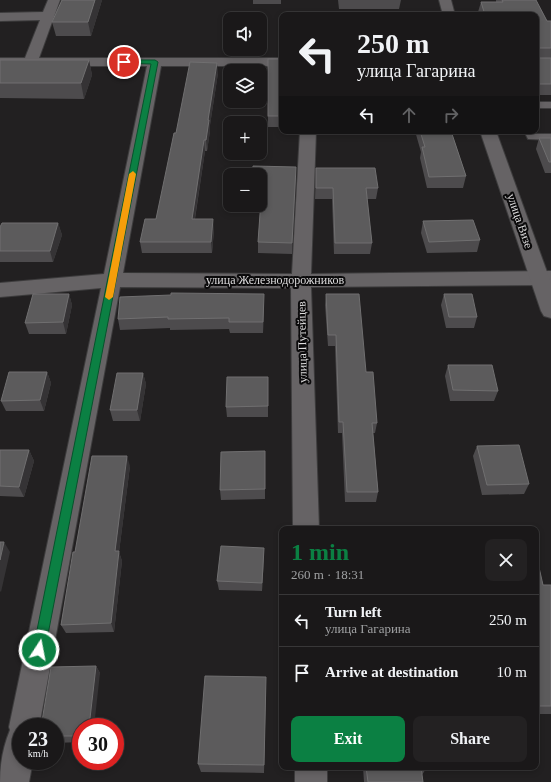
<!DOCTYPE html>
<html lang="en">
<head>
<meta charset="utf-8">
<style>
	:root { --surface:#1a1819; --page:#232122; --text:#f1f3f6; --muted:#9fa0a2; --line:#383738; --accent:#0b8043 }
	body { margin:0; font-family:Georgia,serif; background:var(--page); color:var(--text); height:100vh; display:flex; flex-direction:column; font-size:15px; white-space:nowrap }
	* { box-sizing:border-box; margin:0 }
	p { font-size:13px; color:var(--muted) }
	.icon { flex:none; width:22px; height:22px; fill:none; stroke:currentColor; stroke-width:2; stroke-linecap:round; stroke-linejoin:round }
	.map { position:relative; flex:1; overflow:hidden }
	.side { position:absolute; left:279px; top:526px; width:260px; height:244px; display:flex; flex-direction:column; background:var(--surface); border-radius:8px; box-shadow:0 2px 6px #0003,0 0 0 1px var(--line) }
	.side>* { flex:none }
	.guide { position:absolute; left:279px; top:12px; width:260px; height:122px; border-radius:8px; box-shadow:0 2px 6px #0003,0 0 0 1px var(--line); background:#1a1819; color:var(--text); overflow:hidden }
	.tools { position:absolute; left:223px; top:12px; display:grid; gap:8px }
	.tools a { display:grid; place-items:center; width:44px; height:44px; border-radius:8px; background:var(--surface); box-shadow:0 2px 6px #0003,0 0 0 1px var(--line); font-size:20px }
	.speed { position:absolute; left:12px; top:718px; display:flex; gap:8px; font-size:20px; font-weight:700; text-align:center }
	.speed>* { display:grid; place-content:center; width:52px; height:52px; border-radius:50%; background:var(--surface); box-shadow:0 2px 6px #0003,0 0 0 1px var(--line); line-height:1 }
	.speed small { font-size:10px; font-weight:400 }
	.speed .limit { border:6px solid #d22; background:#fff; color:#111 }
	.pin { position:absolute; display:grid; place-items:center; width:34px; height:34px; color:#fff; margin:-17px; border:2px solid #fff; border-radius:50%; box-shadow:0 1px 4px #0007 }
	.me { position:absolute; width:44px; margin:-22px; rotate:11deg; stroke-linejoin:round; filter:drop-shadow(0 0 3px #0008) }
	.turn { display:flex; align-items:center; gap:14px; height:84px; padding:0 12px; font-size:18px }
	.turn .icon { width:52px; height:52px; stroke-width:2.5 }
	.turn b { display:block; font-size:28px; line-height:34px }
	.lanes { display:flex; align-items:center; height:38px; padding:0 12px; background:#0003; justify-content:center; gap:20px; direction:ltr }
	.lanes .off { opacity:.35 }
	.round { display:grid; place-items:center; flex:none; width:42px; height:42px; border-radius:8px; background:var(--page) }
	.overview { display:flex; align-items:center; justify-content:space-between; height:68px; padding:0 12px }
	h1 { font-size:24px; font-weight:700; line-height:30px; color:var(--accent) }
	.action { display:flex; gap:8px; margin-top:auto; padding:8px 12px }
	.action a { flex:1; height:46px; border-radius:8px; background:var(--accent); color:#fff; font-size:16px; font-weight:700; line-height:46px; text-align:center }
	.action a+a { background:var(--page); color:var(--text) }
	ul { padding:0; list-style:none }
	li { display:flex; align-items:center; gap:12px; height:52px; padding:0 12px; border-top:1px solid var(--line) }
	li div { flex:1 }
	li b { display:block; font-size:15px }
	li em { font-style:normal }
	.map>svg:first-child { display:block }
</style>
</head>
<body>
<div class="map">
<svg width="551" height="782" viewBox="0 0 551 782">
	<rect width="100%" height="100%" fill="#222021"/>
	<g fill="none" stroke-linecap="round" stroke-linejoin="round">
		<defs>
			<g id="service">
				<rect x="536" y="102" width="15" height="6"/>
				<path d="M524,131H534L535,134H551V140L528,139Z"/>
			</g>
			<g id="minor">
				<path d="M48,0H60L39,58H282V66H161L123,273L292,274L300,131H316L311,274L551,271V285L311,287L319,529H293L291,288L120,287L39,727H21V761H33L29,782H0C0,764 3,747 10,730L9,727L101,288L0,297V283L104,274L147,66H0V58H25L40,20L0,21V13L43,12Z"/>
				<rect x="295" y="767" width="32" height="15"/>
			</g>
			<g id="tertiary">
				<path d="M439,0H451L455,15H443Z"/>
				<path d="M480,131H496L551,283V318L544,316L541,311Z"/>
			</g>
		</defs>
		<use href="#service" stroke="#3d3c3d" stroke-width="2"/>
		<use href="#minor" stroke="#3d3c3d" stroke-width="2"/>
		<use href="#tertiary" stroke="#3d3c3d" stroke-width="2"/>
		<use href="#service" fill="#666365" fill-rule="evenodd"/>
		<use href="#minor" fill="#666365" fill-rule="evenodd"/>
		<use href="#tertiary" fill="#666365" fill-rule="evenodd"/>
	</g>
	<g fill="#4d4b4d">
		<path d="M62,0H102L91,36H56L52,22Z"/>
		<rect x="253" y="0" width="28" height="4"/>
		<path d="M338,0H401L399,9H339Z"/>
		<path d="M496,0H536L547,21H551V95H536V15H480L478,12L481,2H496Z"/>
		<rect x="268" y="59" width="14" height="68"/>
		<path d="M0,60H89L92,75L84,99L0,98Z"/>
		<path d="M218,73L210,125V131L207,151H205L195,219L214,230L212,253H142L140,242L156,219L176,133Z"/>
		<path d="M415,131H451L466,176L463,188H427L420,158L421,152Z"/>
		<path d="M539,138H551V173H545L536,149Z"/>
		<path d="M316,168L378,188L376,199H367L372,243L370,254H334L332,199H315Z"/>
		<path d="M260,175L296,178L292,254L258,253V242L261,197H260Z"/>
		<path d="M423,221L480,240L477,252L427,253L421,233Z"/>
		<path d="M58,223L62,235L53,262H0V227Z"/>
		<path d="M69,294L72,305L66,334H29L25,323Z"/>
		<path d="M326,294L366,372L377,423L375,433H373L378,492L376,502H345L342,433H338L335,346H328L325,305Z"/>
		<path d="M444,294L477,317L474,328H446L441,305Z"/>
		<path d="M264,305L263,333H230L229,329L170,330V328L120,330L118,319Z"/>
		<path d="M448,365L498,391L494,401H450L445,376Z"/>
		<path d="M47,372L51,383L44,411H6L1,401Z"/>
		<path d="M143,373L146,384L140,421H113L110,410Z"/>
		<path d="M268,377V417H227L226,407Z"/>
		<path d="M477,446L529,484L524,494L482,495L473,456Z"/>
		<path d="M0,450H29L34,461L24,497L0,496Z"/>
		<path d="M265,451V499L221,500L220,490Z"/>
		<path d="M130,466L119,552L122,561L114,632L66,633L61,625L75,552Z"/>
		<path d="M264,548V557L262,591L219,590L217,581Z"/>
		<path d="M536,554L543,585H551V714H536Z"/>
		<path d="M96,666L100,673L81,727V742L55,743V727Z"/>
		<path d="M266,687L264,773L201,772L198,764Z"/>
		<path d="M363,767H427L422,775L423,782H364Z"/>
	</g>
	<g fill="#353335">
		<path d="M95,0H102L91,36L88,22Z"/>
		<path d="M89,60L92,75L84,99L81,83Z"/>
		<path d="M217,63L218,73L210,125V131L207,151L206,140L208,120Z"/>
		<path d="M204,140L205,151L193,230L192,219Z"/>
		<path d="M296,167V178L292,254V243Z"/>
		<path d="M213,219L214,230L212,253L211,242Z"/>
		<path d="M58,223L62,235L53,262L50,251Z"/>
		<path d="M69,294L72,305L66,334L63,322Z"/>
		<path d="M264,294V305L263,333V322Z"/>
		<path d="M47,372L51,383L44,411L40,400Z"/>
		<path d="M143,373L146,384L140,421L137,410Z"/>
		<path d="M29,450L34,461L24,497L19,487Z"/>
		<path d="M127,456L130,466L119,552L122,561L114,632L111,623L115,551Z"/>
		<path d="M4,542L10,552L1,592L0,591V560Z"/>
		<path d="M264,548V557L262,591V583Z"/>
		<path d="M96,666L100,673L94,727H89Z"/>
		<path d="M266,677V687L264,773V765Z"/>
	</g>
	<g fill="#5c5b5c" stroke="#706f70">
		<path d="M62,0H95L88,22H52Z"/>
		<path d="M502,0H536L547,21H551V48H538V58H551V84H536V15H485L481,2H503Z"/>
		<rect x="268" y="59" width="14" height="57"/>
		<path d="M0,60H89L81,83H0Z"/>
		<path d="M190,62L217,63L208,120H209L206,140H204L192,219H213L211,242H140L145,219H156L174,133H176Z"/>
		<path d="M420,131H451L466,176L429,177L422,147H425Z"/>
		<path d="M539,138H551V162H549Z"/>
		<path d="M253,166L296,167L292,243L258,242L262,186H260V175H252Z"/>
		<path d="M316,168H375L378,188H366L372,243H335L333,188H316Z"/>
		<path d="M473,220L480,240L429,242L423,221Z"/>
		<path d="M2,223H58L50,251H0V227Z"/>
		<path d="M171,293L264,294L263,322H229V318L168,319V317L118,319L120,297L171,295Z"/>
		<path d="M33,294H69L63,322L25,323Z"/>
		<path d="M326,294H359L366,372H373L377,423H372L378,492H347L343,422H339L336,335H328Z"/>
		<path d="M444,294H472L477,317H449Z"/>
		<path d="M448,365H492L498,391L453,390Z"/>
		<path d="M9,372H47L40,400L1,401Z"/>
		<path d="M117,373H143L137,410H110Z"/>
		<path d="M227,377H268V406L226,407Z"/>
		<path d="M519,445L529,484L487,485L477,446Z"/>
		<path d="M0,450H29L19,487L0,486Z"/>
		<path d="M265,451V489L220,490L221,452Z"/>
		<path d="M92,456H127L115,551H119L111,623L61,625L73,552H75Z"/>
		<path d="M0,542H4L0,560Z"/>
		<path d="M221,546L264,548L262,583L217,581Z"/>
		<path d="M536,554L543,585H551V706H536Z"/>
		<path d="M96,666L89,727H81V736H55V727H41L51,667Z"/>
		<path d="M205,676L266,677L264,765L198,764Z"/>
		<path d="M366,767H421L423,782H368Z"/>
	</g>
	<path fill="#0b8043" stroke="#07532c" d="M124,60H155L158,62L45,650L43,654L39,656L35,654L33,650L151,64L121,63V61Z"/>
	<path fill="#f59e0b" d="M133,171L136,174L113,297L109,300L105,297L129,174Z"/>
	<g text-anchor="middle" stroke-width="4" stroke-linejoin="round" paint-order="stroke">
		<g font-size="12" fill="#dddcdd" stroke="#0b0a0b">
			<text transform="translate(520 221) rotate(71)" y="4">улица Визе</text>
			<text x="275" y="284">улица Железнодорожников</text>
			<text transform="translate(302 342) rotate(-91)" y="4">улица Путейцев</text>
		</g>
	</g>
</svg>
<div class="tools">
<a><svg class="icon" aria-label="sound" viewBox="0 0 24 24"><path d="M4 9h4l5-4v14l-5-4H4zM17 9q2 3 0 6"/></svg></a>
<a><svg class="icon" aria-label="layers" viewBox="0 0 24 24"><path d="M12 4l9 5-9 5-9-5zM3 14l9 5 9-5"/></svg></a>
<a>+</a>
<a>−</a>
</div>
<div class="speed"><div>23<small>km/h</small></div><div class="limit">30</div></div>
<div class="pin" style="left:124px;top:62px;background:#d93025"><svg class="icon" aria-label="arrive" viewBox="0 0 24 24"><path d="M6 21V4h12l-3 4 3 4H6"/></svg></div>
<svg class="me" style="left:39px;top:650px" viewBox="-20 -20 40 40"><circle r="17" fill="#0b8043" stroke="#fff" stroke-width="3"/><path d="M0-11L8 9 0 5-8 9z" fill="#fff"/></svg>
<div class="guide">
<div class="turn"><svg class="icon" aria-label="left" viewBox="0 0 24 24"><path d="M17 20v-9H6M10 6l-5 5 5 5"/></svg><div><b>250 m</b>улица Гагарина</div></div>
<div class="lanes"><svg class="icon" aria-label="left" viewBox="0 0 24 24"><path d="M17 20v-9H6M10 6l-5 5 5 5"/></svg><svg class="icon off" aria-label="ahead" viewBox="0 0 24 24"><path d="M12 20V5M6 11l6-6 6 6"/></svg><svg class="icon off" aria-label="right" viewBox="0 0 24 24"><path d="M7 20v-9h11M14 6l5 5-5 5"/></svg></div>
</div>
<section class="side">
<div class="overview"><div><h1>1 min</h1><p>260 m · 18:31</p></div><a class="round"><svg class="icon" aria-label="close" viewBox="0 0 24 24"><path d="M6 6l12 12M18 6L6 18"/></svg></a></div>
<ul>
<li><svg class="icon" aria-label="left" viewBox="0 0 24 24"><path d="M17 20v-9H6M10 6l-5 5 5 5"/></svg><div><b>Turn left</b><p>улица Гагарина</p></div><em>250 m</em></li>
<li><svg class="icon" aria-label="arrive" viewBox="0 0 24 24"><path d="M6 21V4h12l-3 4 3 4H6"/></svg><div><b>Arrive at destination</b></div><em>10 m</em></li>
</ul>
<div class="action"><a>Exit</a><a>Share</a></div>
</section>
</div>
</body>
</html>
